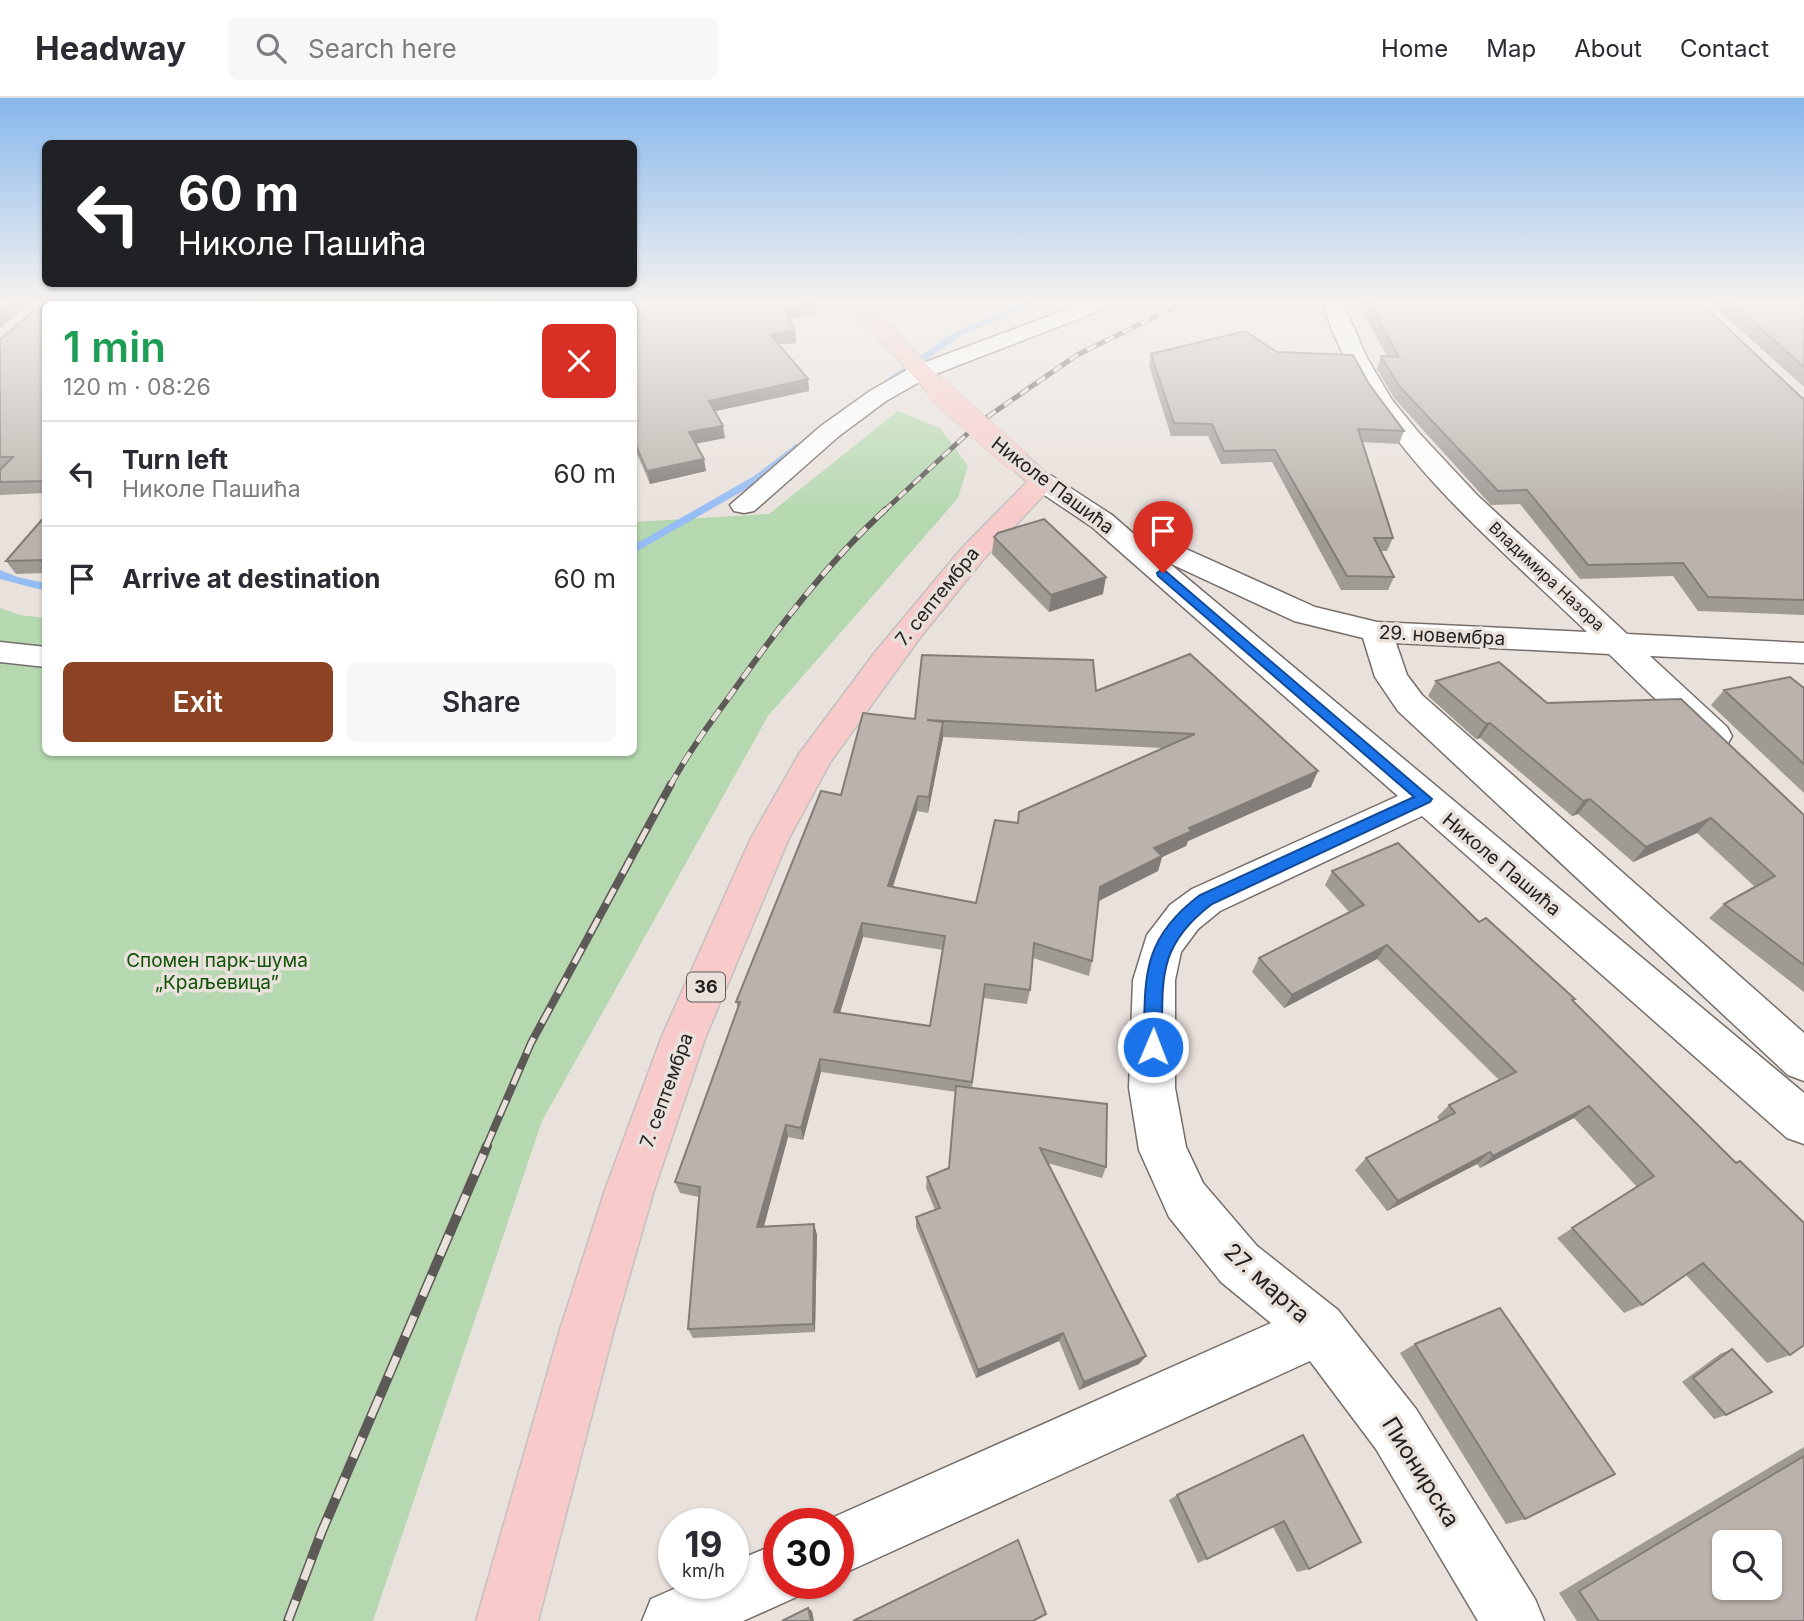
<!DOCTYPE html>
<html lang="en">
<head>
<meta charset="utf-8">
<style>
	:root { --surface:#fff; --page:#f7f7f7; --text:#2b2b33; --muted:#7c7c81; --line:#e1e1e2; --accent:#8b4323 }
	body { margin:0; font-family:Inter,sans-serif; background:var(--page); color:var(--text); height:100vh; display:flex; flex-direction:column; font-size:26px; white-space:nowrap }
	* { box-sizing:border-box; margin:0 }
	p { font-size:23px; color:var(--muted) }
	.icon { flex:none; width:38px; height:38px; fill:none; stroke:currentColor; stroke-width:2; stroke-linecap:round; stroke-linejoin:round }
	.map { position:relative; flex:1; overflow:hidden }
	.sheet { position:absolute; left:42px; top:203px; width:595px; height:455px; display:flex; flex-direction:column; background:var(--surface); border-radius:10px; box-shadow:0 2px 5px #0004 }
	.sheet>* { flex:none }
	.banner { position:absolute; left:42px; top:42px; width:595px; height:147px; border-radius:10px; box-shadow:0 2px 5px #0004; background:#202124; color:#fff; overflow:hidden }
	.buttons { position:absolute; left:1712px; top:1432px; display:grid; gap:14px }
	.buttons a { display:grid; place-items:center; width:70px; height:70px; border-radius:10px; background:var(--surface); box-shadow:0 2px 5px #0004; font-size:35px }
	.speed { position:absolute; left:658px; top:1410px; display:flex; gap:14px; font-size:35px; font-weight:700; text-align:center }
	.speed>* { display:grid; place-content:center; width:91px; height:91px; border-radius:50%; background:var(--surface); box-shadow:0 2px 5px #0004; line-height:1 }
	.speed small { font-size:18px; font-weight:400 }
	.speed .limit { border:10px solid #d22; background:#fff; color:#111 }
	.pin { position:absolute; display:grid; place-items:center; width:60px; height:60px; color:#fff; margin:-72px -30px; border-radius:50% 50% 50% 0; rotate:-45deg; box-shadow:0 0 7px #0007 }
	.pin .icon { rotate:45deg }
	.me { position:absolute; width:77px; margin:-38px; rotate:1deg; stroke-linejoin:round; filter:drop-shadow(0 0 5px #0008) }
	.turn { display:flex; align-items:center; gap:24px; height:147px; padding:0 21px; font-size:32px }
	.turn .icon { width:91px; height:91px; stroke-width:2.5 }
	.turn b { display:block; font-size:49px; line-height:60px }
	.round { display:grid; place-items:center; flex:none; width:74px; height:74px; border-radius:10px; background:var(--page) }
	.overview { display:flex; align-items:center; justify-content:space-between; height:119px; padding:0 21px }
	h1 { font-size:42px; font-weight:600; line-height:52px; color:#1e9e55 }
	.button { display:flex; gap:14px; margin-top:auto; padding:14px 21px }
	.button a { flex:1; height:80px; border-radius:10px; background:var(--accent); color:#fff; font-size:28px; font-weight:600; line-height:80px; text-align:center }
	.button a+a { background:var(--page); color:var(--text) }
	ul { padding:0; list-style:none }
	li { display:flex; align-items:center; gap:21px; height:105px; padding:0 21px; border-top:2px solid var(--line) }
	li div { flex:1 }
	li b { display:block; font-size:26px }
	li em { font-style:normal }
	header { display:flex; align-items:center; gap:42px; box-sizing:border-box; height:98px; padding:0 35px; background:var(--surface); border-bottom:2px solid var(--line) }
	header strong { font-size:33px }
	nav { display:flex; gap:38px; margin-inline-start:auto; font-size:24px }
	.search { width:490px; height:63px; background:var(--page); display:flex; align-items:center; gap:18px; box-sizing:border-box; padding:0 24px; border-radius:10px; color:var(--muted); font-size:26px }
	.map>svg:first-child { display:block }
</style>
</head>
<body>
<header>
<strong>Headway</strong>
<div class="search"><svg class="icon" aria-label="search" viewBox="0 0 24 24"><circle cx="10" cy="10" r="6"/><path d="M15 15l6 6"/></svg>Search here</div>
<nav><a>Home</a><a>Map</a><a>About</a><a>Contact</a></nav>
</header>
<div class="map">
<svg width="1804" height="1523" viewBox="0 0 1804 1523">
	<rect width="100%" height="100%" fill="#e9e1dc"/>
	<path fill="#b5d8b0" d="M898,313L940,330L968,368L958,400L768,618L542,1023L373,1523H0V510L20,517L45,520L46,654H634V424L769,416Z"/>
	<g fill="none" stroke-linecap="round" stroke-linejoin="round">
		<g fill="#95bcf4" fill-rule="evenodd">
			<path d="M1032,203H1042L962,237L872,299L864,297L956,233Z"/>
			<path d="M796,346L805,348L762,382L634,455V447L754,378Z"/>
			<path d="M0,472L17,479L46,485V493L0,481Z"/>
		</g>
		<defs>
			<g id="minor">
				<path d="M1090,203H1118L1115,207L928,279L886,303L839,338L754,413L744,415L734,413L730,407L821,328L870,293L912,269Z"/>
				<path d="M1322,203H1342L1367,260L1392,302L1419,335L1477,397L1627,536L1804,545V565L1650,558L1727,629L1732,638L1727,647L1715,650L1703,647L1609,556L1396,545L1407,577L1422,597L1804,935V983L1788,977L1398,613L1375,579L1363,540L1294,523L1169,465L1804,995V1046L1787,1040L1422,718L1220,813L1198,831L1181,854L1175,882V990L1186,1049L1203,1085L1257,1148L1338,1212L1416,1311L1535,1501L1544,1523H1478L1376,1351L1310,1263L838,1478V1426H818L1271,1225L1221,1184L1169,1119L1139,1052L1129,990L1133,882L1147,837L1170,807L1192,791L1398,698L1092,429L1034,390L1030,384L1034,378L1043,376L1052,378L1112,417L1135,437L1145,434L1155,437L1315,509L1377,524L1587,534C1487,437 1364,340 1322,203Z"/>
				<path d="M0,544L46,549V569L0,564Z"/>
				<path d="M779,1445V1486H805L801,1497L743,1523H642L651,1501L685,1486H733V1464Z"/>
			</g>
			<g id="major">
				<path d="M846,203H867L947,288L951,293L947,298H931Z"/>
				<path d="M1015,353L1024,355L1056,384L982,463L919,541L831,663L789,740L706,938L654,1092L613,1235L538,1523H476L559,1235L605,1092L662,938L751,740L799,656L876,553L962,450L1027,384L1002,361L1006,355Z"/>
			</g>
		</defs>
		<use href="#minor" stroke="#766e6a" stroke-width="3"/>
		<use href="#major" stroke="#c2c1c0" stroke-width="3"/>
		<use href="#minor" fill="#fff" fill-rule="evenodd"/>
		<use href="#major" fill="#f8cbca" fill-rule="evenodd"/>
		<defs>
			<path id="rail-far3" d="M884,413L980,324L1077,257L1187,203"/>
			<path id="rail-far2" d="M670,688C688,655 710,625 732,595C778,530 827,465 886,411"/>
			<path id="rail-far1" d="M486,1049L531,945L671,686"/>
			<path id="rail" d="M288,1523L322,1433L487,1048"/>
		</defs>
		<use href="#rail-far3" stroke="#5d5956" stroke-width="5"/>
		<use href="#rail-far2" stroke="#5d5956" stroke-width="6"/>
		<use href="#rail-far1" stroke="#5d5956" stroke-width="8"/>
		<use href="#rail" stroke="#5d5956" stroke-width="10"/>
		<use href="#rail-far3" stroke="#e9e1dc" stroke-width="3.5" stroke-dasharray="10" stroke-linecap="butt"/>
		<use href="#rail-far2" stroke="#e9e1dc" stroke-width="4.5" stroke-dasharray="13" stroke-linecap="butt"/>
		<use href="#rail-far1" stroke="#e9e1dc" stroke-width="5" stroke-dasharray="17" stroke-linecap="butt"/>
		<use href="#rail" stroke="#e9e1dc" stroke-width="7" stroke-dasharray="22" stroke-linecap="butt"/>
		<defs>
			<path id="major-bridge" d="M939,293L1015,361"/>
		</defs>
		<use href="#major-bridge" stroke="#c2c1c0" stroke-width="25" stroke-linecap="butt"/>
		<use href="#major-bridge" stroke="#f8cbca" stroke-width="24"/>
	</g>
	<g fill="#a09a95" fill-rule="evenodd">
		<path d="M42,203H515L514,206H46V395L0,397V240H2L42,206Z"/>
		<path d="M1358,203H1699L1802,300H1804V517L1698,513L1673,478L1580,481L1520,406L1491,407L1394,300L1377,271L1381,258L1387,259Z"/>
		<path d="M1708,203H1804V289Z"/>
		<path d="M815,205L816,216L789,220L796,245L779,246L808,281L809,293L715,313L725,340L696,346L706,373L650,386L634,349V206Z"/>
		<path d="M1277,254L1369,286L1404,333L1399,346L1362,344L1393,440L1387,453H1380L1394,479L1388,492H1341L1272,364L1221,366L1208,338H1171L1149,268L1151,256Z"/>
		<path d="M46,417V475L16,476L6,463Z"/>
		<path d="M994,439L1103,496L1049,514L992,456Z"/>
		<path d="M1436,583L1547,605L1804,717V894L1709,820L1724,806L1755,789L1697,735L1633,764L1578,716L1572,718L1480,640L1476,641L1428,598Z"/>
		<path d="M1804,590V695L1711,607L1724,592Z"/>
		<path d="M1096,593L1311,689L1188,743L1186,748L1162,759L1158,773L1099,802L1092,863L1089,878L1033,860L1030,892L1027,906L983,900L972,990L1106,1069L1102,1080L1047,1065L1146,1258L1139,1266L1079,1292L1059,1243L976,1280L916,1129V1119L935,1112L926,1090L927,1079L949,1070L956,994L821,974L803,1042L788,1039L764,1128L814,1126L817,1137L815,1234L693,1240L688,1231L699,1099L680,1095L675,1084L738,910L736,904L841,697L915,621ZM943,639L1162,650L1017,725L976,805L893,789L917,713L928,715ZM863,839L943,852L930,928L840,915Z"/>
		<path d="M1332,773L1479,824L1573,903L1790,1257L1767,1265L1686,1177L1642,1207L1624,1215L1557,1140L1637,1089L1574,1020L1480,1070L1477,1066L1387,1113L1355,1072L1366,1060L1440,1023L1437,1019L1449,1007L1499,982L1377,861L1284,910L1252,874L1259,860L1349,814L1325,787Z"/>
		<path d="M1415,1246L1525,1421L1506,1426L1400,1255Z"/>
		<path d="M1732,1251L1726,1317L1714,1321L1682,1284L1720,1256Z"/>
		<path d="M1804,1349V1523H1577L1559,1495Z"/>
		<path d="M1177,1397L1361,1444L1309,1471L1297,1474L1273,1429L1207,1461L1198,1465L1169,1402Z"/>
	</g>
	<g fill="#827d79">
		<path d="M13,203H33L0,230V212Z"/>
		<path d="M509,203H515L514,206H508Z"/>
		<path d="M815,205L816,216L785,221L784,210Z"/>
		<path d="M795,233L796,245L771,247L770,236Z"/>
		<path d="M808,281L809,293L711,314L709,303Z"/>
		<path d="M723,328L725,340L691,346L689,334Z"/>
		<path d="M704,361L706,373L650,386L647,373Z"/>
		<path d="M1106,479L1103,496L1049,514L1051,497Z"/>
		<path d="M943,624V640L928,715L929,699Z"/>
		<path d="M1490,625L1480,640L1476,641L1486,626Z"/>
		<path d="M1318,673L1311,689L1188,743L1186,748L1162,759L1158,773L1097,804L1100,789L1154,750L1189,730Z"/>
		<path d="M918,698L917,713L888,803V788Z"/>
		<path d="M1590,701L1578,716L1572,718L1583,703Z"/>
		<path d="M1711,720L1697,735L1633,764L1646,749Z"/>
		<path d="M862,825L863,839L836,928L834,914Z"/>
		<path d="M1387,847L1377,861L1284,910L1292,897Z"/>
		<path d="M820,961L821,974L803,1042L801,1030Z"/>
		<path d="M1589,1008L1574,1020L1480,1070L1493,1058Z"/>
		<path d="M786,1027L788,1039L761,1139L757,1129Z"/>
		<path d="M1490,1054L1477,1066L1387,1113L1398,1103Z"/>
		<path d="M814,1126L817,1137L815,1234L813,1226Z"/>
		<path d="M1063,1235L1059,1243L976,1280L978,1272Z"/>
		<path d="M1146,1258L1139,1266L1079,1292L1084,1284Z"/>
		<path d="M808,1510L812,1513L814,1523H811Z"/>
	</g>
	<g fill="#bab3ad" stroke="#827d79" stroke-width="2" fill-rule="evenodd">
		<path d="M0,203H13L0,212Z"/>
		<path d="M42,203H509L508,206H46V383L0,384V372L13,359H0V240H2L42,206Z"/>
		<path d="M615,203H813L815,205L784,210L795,233L770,236L808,281L709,303L723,328L689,334L704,361L647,373L634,343V206H556Z"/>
		<path d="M1368,203H1699L1802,300H1804V502L1708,499L1683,465L1588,467L1527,392L1498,393L1399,288L1381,258L1399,259Z"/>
		<path d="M1729,203H1804V269Z"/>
		<path d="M1245,233L1277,254L1353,257L1369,286L1404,333L1358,331L1393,440H1374L1394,479L1347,478L1275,352L1224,353L1212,326L1174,325L1151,256Z"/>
		<path d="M46,417V462L6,463Z"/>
		<path d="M1044,421L1106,479L1051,497L994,439L998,435Z"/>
		<path d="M1190,556L1318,673L1189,730L1192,733L1154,750L1162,758L1100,789L1092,863L1034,845L1030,892L985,886L972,984L820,961L801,1030L786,1027L757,1129L814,1126L813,1226L688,1231L700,1089L675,1084L740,904H736L821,693L841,697L863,615L915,621L922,557L1093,562L1096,593ZM927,622L1195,636L1019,714L1018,725L995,722L976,805L888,788L918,698L929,699L943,624ZM862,825L945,838L930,928L834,914Z"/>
		<path d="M1499,564L1547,605L1681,601L1804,717V867L1724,806L1775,778L1711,720L1646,749L1590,701L1583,703L1490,625L1486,626L1436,583Z"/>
		<path d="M1790,579L1804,590V666L1724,592Z"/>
		<path d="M1398,745L1479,824L1486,820L1575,901L1572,902L1736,1065L1740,1063L1804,1125V1247L1790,1257L1703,1165L1642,1207L1572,1130L1654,1078L1589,1008L1493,1058L1490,1054L1398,1103L1366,1060L1455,1015L1449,1007L1516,974L1387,847L1292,897L1259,860L1364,807L1332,773Z"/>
		<path d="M956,988L1107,1006L1106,1069L1040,1050L1146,1258L1084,1284L1063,1235L978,1272L916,1119L940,1110L927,1079L949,1070Z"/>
		<path d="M1500,1210L1615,1376L1525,1421L1415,1246Z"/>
		<path d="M1732,1251L1772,1294L1726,1317L1693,1280Z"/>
		<path d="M1303,1337L1361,1444L1309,1471L1284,1423L1207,1461L1177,1397Z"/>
		<path d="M1804,1358V1523H1599L1579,1493ZM1724,1444H1769V1489H1724Z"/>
		<path d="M1018,1442L1046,1516L1033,1523H853Z"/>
		<path d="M808,1510L811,1523H782Z"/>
	</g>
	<linearGradient id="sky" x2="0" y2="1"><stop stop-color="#87b7ed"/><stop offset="0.49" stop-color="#f5f2ef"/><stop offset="1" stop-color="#f5f2ef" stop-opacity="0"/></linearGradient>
	<rect width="1804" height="416" fill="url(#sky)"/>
	<path fill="#1a73e8" stroke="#114b97" stroke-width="2" d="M1163,471L1432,701L1430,704L1212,806C1155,849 1163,884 1162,949L1159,955L1153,957L1146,955L1144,949C1145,881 1140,842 1200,797L1414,699L1158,478L1157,475Z"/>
	<g text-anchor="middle" stroke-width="7" stroke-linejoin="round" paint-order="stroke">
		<g font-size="16" fill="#24211f" stroke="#e9e1dc">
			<text transform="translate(1547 478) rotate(43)" y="6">Владимира Назора</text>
		</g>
		<rect fill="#e9e1dc" stroke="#5f5b58" stroke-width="2" x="687" y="874.5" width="38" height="29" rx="5"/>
		<g font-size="18" font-weight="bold" fill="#24211f">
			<text x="706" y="895">36</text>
		</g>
		<g font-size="19" fill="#24211f" stroke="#e9e1dc">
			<text transform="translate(1053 387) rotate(37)" y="7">Николе Пашића</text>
			<text transform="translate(937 498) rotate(-51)" y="7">7. септембра</text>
			<text transform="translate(1442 537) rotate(3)" y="7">29. новембра</text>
			<text transform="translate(1502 766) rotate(40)" y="7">Николе Пашића</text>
			<text transform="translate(666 992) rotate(-70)" y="7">7. септембра</text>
		</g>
		<g font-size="19" fill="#105207" stroke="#e9e1dc">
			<text x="217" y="869">Спомен парк-шума<tspan x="217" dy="22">„Краљевица”</tspan></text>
		</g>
		<g font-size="23" fill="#24211f" stroke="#e9e1dc">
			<text transform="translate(1267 1185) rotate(42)" y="8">27. марта</text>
			<text transform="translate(1421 1374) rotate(58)" y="8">Пионирска</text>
		</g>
	</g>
</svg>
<div class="buttons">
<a><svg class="icon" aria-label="search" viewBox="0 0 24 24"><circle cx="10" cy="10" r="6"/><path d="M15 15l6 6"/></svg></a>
</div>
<div class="speed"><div>19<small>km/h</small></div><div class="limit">30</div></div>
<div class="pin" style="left:1163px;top:475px;background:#d93025"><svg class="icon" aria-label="arrive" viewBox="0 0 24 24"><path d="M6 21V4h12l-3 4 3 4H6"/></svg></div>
<svg class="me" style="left:1153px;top:949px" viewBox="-20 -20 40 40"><circle r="17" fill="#1a73e8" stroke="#fff" stroke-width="3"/><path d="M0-11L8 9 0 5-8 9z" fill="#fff"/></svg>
<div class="banner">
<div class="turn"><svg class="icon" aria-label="left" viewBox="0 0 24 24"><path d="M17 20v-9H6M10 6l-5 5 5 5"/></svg><div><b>60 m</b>Николе Пашића</div></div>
</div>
<section class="sheet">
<div class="overview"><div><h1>1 min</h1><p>120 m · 08:26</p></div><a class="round" style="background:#d93025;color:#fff"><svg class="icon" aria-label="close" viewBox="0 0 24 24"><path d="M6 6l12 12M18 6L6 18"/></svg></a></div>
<ul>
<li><svg class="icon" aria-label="left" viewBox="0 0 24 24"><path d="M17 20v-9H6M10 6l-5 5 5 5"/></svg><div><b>Turn left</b><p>Николе Пашића</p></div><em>60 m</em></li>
<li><svg class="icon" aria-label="arrive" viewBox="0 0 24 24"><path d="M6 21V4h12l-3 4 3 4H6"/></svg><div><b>Arrive at destination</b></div><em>60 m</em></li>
</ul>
<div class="button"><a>Exit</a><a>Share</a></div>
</section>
</div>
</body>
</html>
